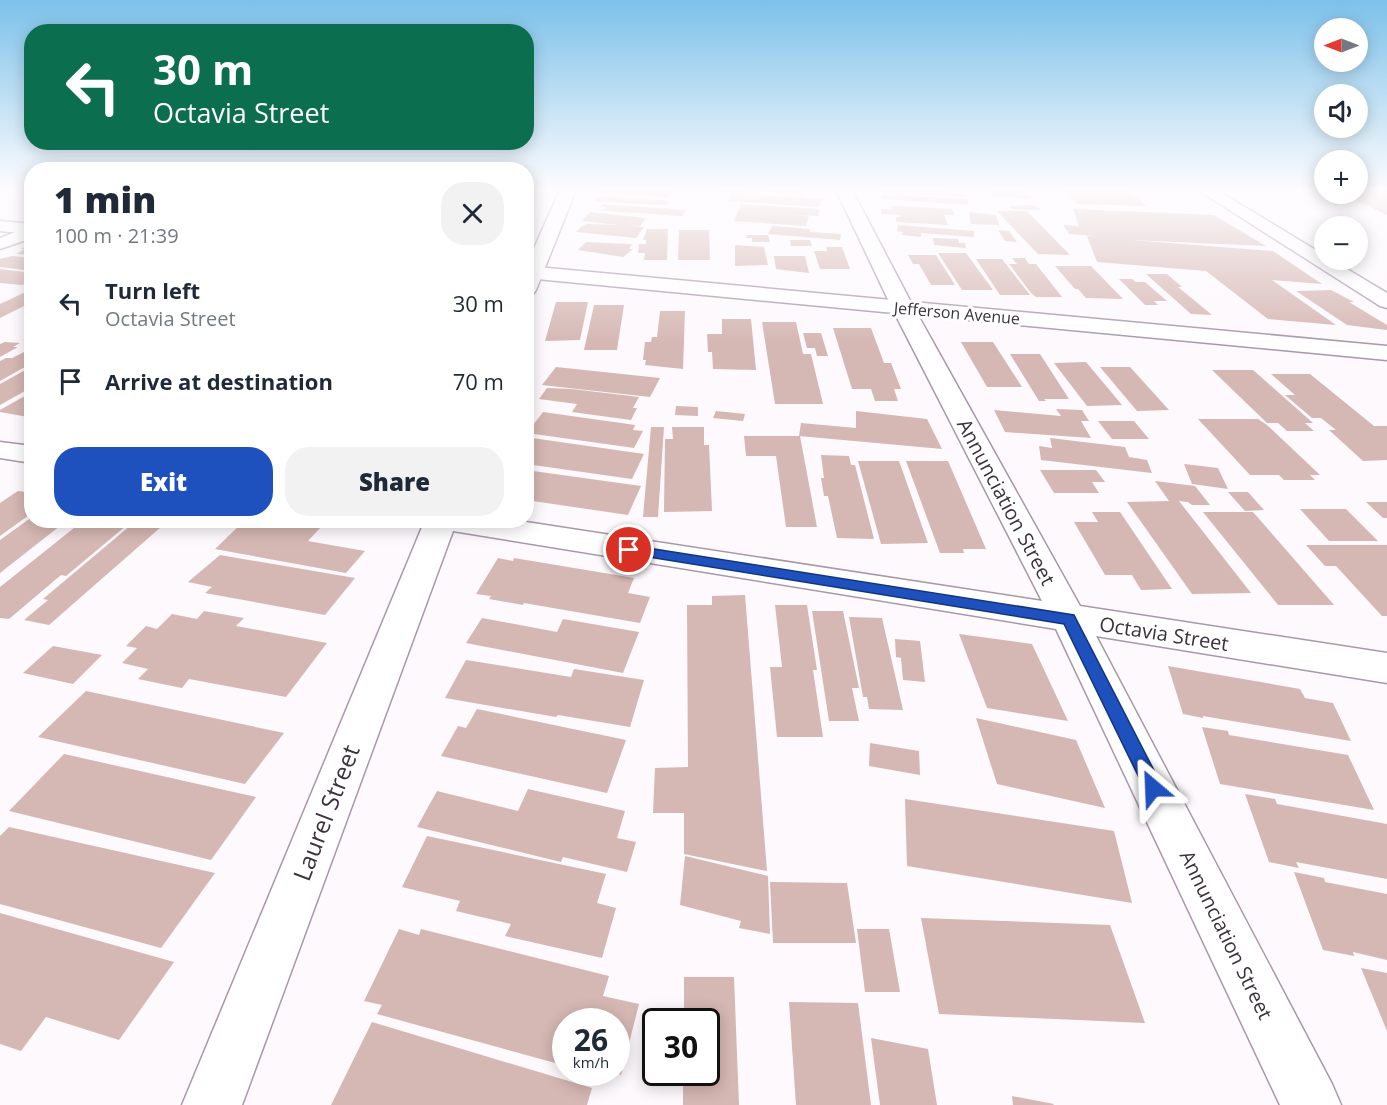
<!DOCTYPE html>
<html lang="en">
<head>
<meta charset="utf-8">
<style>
	:root { --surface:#fff; --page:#f2f2f3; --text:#1f2937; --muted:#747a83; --accent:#1f51be }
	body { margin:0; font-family:"Open Sans",sans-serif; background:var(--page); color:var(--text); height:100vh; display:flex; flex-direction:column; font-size:22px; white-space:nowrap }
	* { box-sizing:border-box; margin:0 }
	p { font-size:20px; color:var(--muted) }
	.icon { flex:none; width:33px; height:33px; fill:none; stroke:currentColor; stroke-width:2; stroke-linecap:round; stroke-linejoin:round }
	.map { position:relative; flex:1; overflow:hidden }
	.details { position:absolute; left:24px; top:162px; width:510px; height:366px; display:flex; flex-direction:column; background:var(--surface); border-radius:24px; box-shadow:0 3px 15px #0003 }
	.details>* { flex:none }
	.hud { position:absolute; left:24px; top:24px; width:510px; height:126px; border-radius:24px; box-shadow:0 3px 15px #0003; background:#0b6e4f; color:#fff; overflow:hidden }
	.needle { width:39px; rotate:270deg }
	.controls { position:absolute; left:1314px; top:18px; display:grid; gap:12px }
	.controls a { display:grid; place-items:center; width:54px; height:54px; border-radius:50%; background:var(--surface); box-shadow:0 3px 15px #0003; font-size:30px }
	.speed { position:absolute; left:552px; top:1008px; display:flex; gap:12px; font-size:30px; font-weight:700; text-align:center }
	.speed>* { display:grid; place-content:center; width:78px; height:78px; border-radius:50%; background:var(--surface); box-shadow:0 3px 15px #0003; line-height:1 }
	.speed small { font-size:15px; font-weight:400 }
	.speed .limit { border:3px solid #111; border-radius:9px; background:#fff; color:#111 }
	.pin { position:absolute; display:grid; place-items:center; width:51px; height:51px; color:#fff; margin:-26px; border:3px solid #fff; border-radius:50%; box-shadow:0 2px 6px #0007 }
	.me { position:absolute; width:66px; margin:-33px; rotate:334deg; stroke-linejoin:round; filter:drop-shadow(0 0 4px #0008) }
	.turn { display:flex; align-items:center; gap:21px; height:126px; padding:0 30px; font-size:27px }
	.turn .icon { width:78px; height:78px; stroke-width:2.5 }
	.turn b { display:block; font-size:42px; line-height:51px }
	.round { display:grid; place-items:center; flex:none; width:63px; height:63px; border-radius:24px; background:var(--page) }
	.overview { display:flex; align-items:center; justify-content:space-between; height:102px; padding:0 30px }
	h1 { font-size:36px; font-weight:800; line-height:45px }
	.primary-button { display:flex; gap:12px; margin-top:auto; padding:12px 30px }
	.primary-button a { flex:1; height:69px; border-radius:24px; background:var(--accent); color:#fff; font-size:24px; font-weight:800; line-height:69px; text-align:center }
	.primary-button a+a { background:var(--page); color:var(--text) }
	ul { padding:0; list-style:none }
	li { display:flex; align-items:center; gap:18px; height:78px; padding:0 30px }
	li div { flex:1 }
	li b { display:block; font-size:22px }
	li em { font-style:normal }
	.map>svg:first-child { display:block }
</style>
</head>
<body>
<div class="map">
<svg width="1387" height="1105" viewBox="0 0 1387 1105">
	<rect width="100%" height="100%" fill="#fdf9fd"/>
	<g fill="#d5b7b3">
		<path d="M601,190H664L673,191L668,197H658L597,193Z"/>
		<path d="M724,190H745L743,194L822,199L820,207L728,201L732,193L723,192Z"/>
		<path d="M756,190H805L803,195Z"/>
		<path d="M882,190H946V192L966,193L968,197L882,193Z"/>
		<path d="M988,190L1024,191L1034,199L992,197Z"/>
		<path d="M1066,190L1131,191L1146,206L1077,204Z"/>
		<path d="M1358,190H1387V215L1344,194H1358Z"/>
		<path d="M883,194L967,199L969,205L883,199Z"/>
		<path d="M600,196L670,201L667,205H656L595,201Z"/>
		<path d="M603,204L686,210L682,216L596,210L606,209L607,207H600Z"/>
		<path d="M741,204L819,209L818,216L781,214L809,216L806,226L734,221Z"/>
		<path d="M1033,205L1042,210L1012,209L1010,206Z"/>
		<path d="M892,206L952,209L954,215H944L948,225L896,222V217H900V215L881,214V209H892Z"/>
		<path d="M1073,209L1214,215L1266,246L1131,240L1273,251L1322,284L1272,280L1336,325L1268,319L1206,271L1097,262L1087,236H1094L1069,234L1063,225L1079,226Z"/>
		<path d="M997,211H1027L1070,255L1038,254Z"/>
		<path d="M590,212L646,218L640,226L626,225L644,227L636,238L576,232L582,226L587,224L620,225L582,221Z"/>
		<path d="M969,212L996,215L999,225L971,224Z"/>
		<path d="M898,225L974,231V237L921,233V237L902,235L903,232L897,231Z"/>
		<path d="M772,226L810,229V232L841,234L840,240L768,234Z"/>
		<path d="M647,229H668L667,260H644L645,253H638L639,244H646V240H643Z"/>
		<path d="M679,230H709L710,260H678Z"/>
		<path d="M998,230L1009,231L1017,242L1005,241Z"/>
		<path d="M746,235H768L770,242H752V238H747Z"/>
		<path d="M933,238L958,239L959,243H965L966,248L934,245Z"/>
		<path d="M790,240H810L812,246H791Z"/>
		<path d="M586,242L632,244L629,249H633L623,257L578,250Z"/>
		<path d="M32,244V255L16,254L25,249H20Z"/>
		<path d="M735,245L764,247L768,265L735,266Z"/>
		<path d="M826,247H842L850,269H820L814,251H827Z"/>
		<path d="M938,253H966L993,290H962Z"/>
		<path d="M908,255H936L955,285H931L919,264H913Z"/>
		<path d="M12,256L32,258V271L0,267V259Z"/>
		<path d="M774,256H805L809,273L776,269Z"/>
		<path d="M1012,258H1025L1029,264H1036L1062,297H1036L1031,293L1009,264H1017Z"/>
		<path d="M976,259H1002L1030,295H1000Z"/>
		<path d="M1055,266H1091L1123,299L1086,298L1078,289H1075Z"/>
		<path d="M0,269L32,273V281L22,285L0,283Z"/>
		<path d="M1146,274H1167L1182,287H1178L1212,315L1191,314Z"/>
		<path d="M1119,279H1132L1136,282H1145L1167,301H1154L1158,305H1145Z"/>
		<path d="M32,289V302L0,318V304Z"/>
		<path d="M1331,290L1354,302H1349L1387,325V330L1347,325L1296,291Z"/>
		<path d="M556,302H588L580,340L545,341Z"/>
		<path d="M594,305H624L617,350H584Z"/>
		<path d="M660,311H685L683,369L645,365L646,360H643L645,342H651L652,337H657Z"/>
		<path d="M722,319H751L756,370L713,369L712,352H708L707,334H722Z"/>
		<path d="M762,322H796L803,354H811L823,404H775Z"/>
		<path d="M833,328H871L884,363H891L901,389H894L898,401H875L871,389H852Z"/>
		<path d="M803,333H821L828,356H817L815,348H807Z"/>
		<path d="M5,342L20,343L13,347H18L0,357V344Z"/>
		<path d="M961,342H993L1022,387H987Z"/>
		<path d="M24,352L32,353V387L0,405V384L27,369L23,368L0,381V361L6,358H12Z"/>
		<path d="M1010,354H1040L1069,399H1044L1046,401H1039Z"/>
		<path d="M1086,362L1122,405L1087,406L1054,363Z"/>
		<path d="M556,367L660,378L650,397L542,385Z"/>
		<path d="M1100,367H1130L1169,410L1137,411Z"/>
		<path d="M1212,370H1253L1313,423H1305L1314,431H1287L1278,423H1267Z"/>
		<path d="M1271,374H1310L1374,426H1387V460L1363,461L1329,430H1336L1321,418H1312L1285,395H1295Z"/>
		<path d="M547,388L572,389L639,397L633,408H637L631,420L572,412L577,404L539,399Z"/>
		<path d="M32,392V414L28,417L0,412V410Z"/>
		<path d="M676,406L698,407V416L675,415Z"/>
		<path d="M1056,409L1082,410L1089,421H1081L1091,438L1005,432L994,410L1061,416Z"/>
		<path d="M716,411L745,414L743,421L713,418Z"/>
		<path d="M856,411L927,419L942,449L799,436L801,423L856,428Z"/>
		<path d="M543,412L635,425L633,430L643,431L634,448L527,433Z"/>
		<path d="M1198,419H1258L1267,425L1320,475H1310L1315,480H1284L1279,475H1250Z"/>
		<path d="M1098,421H1134L1149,439H1112Z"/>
		<path d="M651,427H664L658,517H643Z"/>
		<path d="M672,427H704V445H709L712,511L664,512L665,439H673Z"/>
		<path d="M744,436H800L817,527H786L776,456H746Z"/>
		<path d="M532,438L644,454L632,479L526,464V446Z"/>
		<path d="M1050,438L1125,447L1129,457L1147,460L1152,473L1041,460L1039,446L1052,448Z"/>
		<path d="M821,455L849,456L851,465H855L874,539L837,538L828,496H824L821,478H824Z"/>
		<path d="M858,461H899L928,543L881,544Z"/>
		<path d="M906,461H948L986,549H963L964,553H940Z"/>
		<path d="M1184,464L1218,468L1228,489L1192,484Z"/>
		<path d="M526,470L641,486L628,515L526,500Z"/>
		<path d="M1040,470H1096L1105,482H1092L1099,493H1054Z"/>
		<path d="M1155,481L1195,486L1210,505H1192L1188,502L1179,501L1251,593L1192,594L1127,502L1169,501Z"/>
		<path d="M18,491L32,493V513L0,536V503Z"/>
		<path d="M1228,492H1248L1264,510L1245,511Z"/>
		<path d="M1366,502H1387V518H1383Z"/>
		<path d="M1300,509H1346L1378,541H1329Z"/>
		<path d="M1092,512H1120L1172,589L1141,590L1132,575H1105L1074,522H1098Z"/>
		<path d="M1203,512H1253L1334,605H1278Z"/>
		<path d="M32,517V520L65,522L0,573V540Z"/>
		<path d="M84,520H133L66,576L61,575L9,619L0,618V587Z"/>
		<path d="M137,520H169L49,625L24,620L48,600L43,599Z"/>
		<path d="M245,520H278L320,528L308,541L365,551L346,573L215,549Z"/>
		<path d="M1306,545H1387V616H1382L1336,566H1325Z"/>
		<path d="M220,555L355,578L325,615L205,593L212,587L188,582Z"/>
		<path d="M498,558L513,561L514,558L634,578L628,593L650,597L640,623L524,603L523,605L489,599L491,596L476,594Z"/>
		<path d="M745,595L767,871L684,854V813H653L655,768L688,767L687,605H712V596Z"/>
		<path d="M775,605H807L817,670H813L823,737H777L770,667H782Z"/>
		<path d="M204,611L244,618L236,626L327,643L286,697L189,679L182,688L138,679L148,669L122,663L137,648L126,646L146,626L157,629L172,614L197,619Z"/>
		<path d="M812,611H843L859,688H852L859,721H829Z"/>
		<path d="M849,617L882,618L903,710L869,709L867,697H863Z"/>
		<path d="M482,618L557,632L563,619L639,632L623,673L466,643Z"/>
		<path d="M959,634L1032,644L1068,721L987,708Z"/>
		<path d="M895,639L920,641L925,682L903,680L901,658L896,657Z"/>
		<path d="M53,646L102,655L73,684L23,673Z"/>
		<path d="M466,660L571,677L574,669L644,680L630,727L558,715L556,717L445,698Z"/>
		<path d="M1168,666L1300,689L1305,698L1333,703L1351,741L1203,716V718L1183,714Z"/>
		<path d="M86,691L284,733L245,784L38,737Z"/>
		<path d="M477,709L626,740L607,793L441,756L458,726L466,728Z"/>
		<path d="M976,718L1076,740L1105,808L997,784Z"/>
		<path d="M1202,727L1228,731L1229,735L1348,755L1374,810L1220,784Z"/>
		<path d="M870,743L919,751L920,775L869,766Z"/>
		<path d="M64,754L256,797L211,860L9,811Z"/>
		<path d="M528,789L625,811L617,838L636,842L627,872L563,857L561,862L417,827L437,791L518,811Z"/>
		<path d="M1245,794L1275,799L1277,804L1387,824V879L1296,862L1299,868L1269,862Z"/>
		<path d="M905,799L1114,831L1132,903L907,866Z"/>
		<path d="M9,827L215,873L161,948L0,904V836Z"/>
		<path d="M427,836L606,874L597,903L616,908L602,958L505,936L511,924L456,911L460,901L402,887Z"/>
		<path d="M685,856L768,876L770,934L739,928L741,921L680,905Z"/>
		<path d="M1294,872L1324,878L1325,882L1387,894V960L1353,952L1354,956L1323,950Z"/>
		<path d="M770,882L847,883L856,943H773Z"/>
		<path d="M0,913L174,962L119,1040L46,1017L21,1051L0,1044Z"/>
		<path d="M921,918L1110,925L1145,1023L939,1014Z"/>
		<path d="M399,929L419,935L421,929L609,976L603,996L639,1004L621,1075L616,1073V1022H566V1066L377,1014L382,1005L364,1001Z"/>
		<path d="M857,929H889L900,992H865Z"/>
		<path d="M1361,968L1387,973V1031Z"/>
		<path d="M684,977H734L739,1105H683V1072H706V1022H684Z"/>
		<path d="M789,1002L858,1003L871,1105H796Z"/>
		<path d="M372,1022L592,1088L587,1105H331Z"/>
		<path d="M871,1038L928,1049L937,1105H880Z"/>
		<path d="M1012,1096L1054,1104L1053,1105H1013Z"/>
	</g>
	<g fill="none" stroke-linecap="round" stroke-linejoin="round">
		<defs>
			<g id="minor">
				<path d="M560,190H576L536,290L533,294L526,296V266Z"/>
				<path d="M836,190H852L914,308L1080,606L1387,653V683L1096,636L1332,1084L1341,1105H1280L1056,629L453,531L242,1105H182L425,520H513L1042,601L892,308Z"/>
				<path d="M32,226V238L0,249V238Z"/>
				<path d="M0,442L32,446V463L0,458Z"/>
			</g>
			<g id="tertiary">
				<path d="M1198,190H1217L1324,255V260H1332L1387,293V308L1380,306Z"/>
				<path d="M0,221L32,224V234L0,231Z"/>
				<path d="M526,266L1387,346V360L526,278Z"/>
			</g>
		</defs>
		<use href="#minor" stroke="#aa97aa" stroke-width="3"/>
		<use href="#tertiary" stroke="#aa97aa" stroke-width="3"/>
		<use href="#minor" fill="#fff" fill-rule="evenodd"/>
		<use href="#tertiary" fill="#fff" fill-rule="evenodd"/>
	</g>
	<linearGradient id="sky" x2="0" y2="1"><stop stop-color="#7cc1ea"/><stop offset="0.55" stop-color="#fefcfe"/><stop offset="1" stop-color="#fefcfe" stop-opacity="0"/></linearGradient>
	<rect width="1387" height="345" fill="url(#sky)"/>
	<path fill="#1f51be" stroke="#14357c" stroke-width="1.5" d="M629,545L1074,615L1160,782L1162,788L1160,794L1153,796L1147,794L1064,624L624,553L622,550Z"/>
	<g text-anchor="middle" stroke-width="6" stroke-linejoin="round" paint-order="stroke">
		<g font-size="16" fill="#3b333b" stroke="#fff">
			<text transform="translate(957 313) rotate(5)" y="6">Jefferson Avenue</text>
		</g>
		<g font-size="20" fill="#3b333b" stroke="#fff">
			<text transform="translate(1006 502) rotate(62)" y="7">Annunciation Street</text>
			<text transform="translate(1164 634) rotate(9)" y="7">Octavia Street</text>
			<text transform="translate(1226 935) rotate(64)" y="7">Annunciation Street</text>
		</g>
		<g font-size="24" fill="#3b333b" stroke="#fff">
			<text transform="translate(327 813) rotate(-69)" y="8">Laurel Street</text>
		</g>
	</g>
</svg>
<div class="controls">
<a><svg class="needle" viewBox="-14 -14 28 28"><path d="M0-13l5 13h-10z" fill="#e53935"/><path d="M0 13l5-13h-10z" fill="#747a83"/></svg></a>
<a><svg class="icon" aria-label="sound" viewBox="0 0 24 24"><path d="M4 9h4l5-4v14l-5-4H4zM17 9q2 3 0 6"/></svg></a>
<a>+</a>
<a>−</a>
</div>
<div class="speed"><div>26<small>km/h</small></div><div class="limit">30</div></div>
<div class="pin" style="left:629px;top:550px;background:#d93025"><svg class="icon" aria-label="arrive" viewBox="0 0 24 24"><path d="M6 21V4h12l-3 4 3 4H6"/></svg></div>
<svg class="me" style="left:1153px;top:788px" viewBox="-20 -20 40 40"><path d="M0-17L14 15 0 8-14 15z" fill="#1f51be" stroke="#fff" stroke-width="4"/></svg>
<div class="hud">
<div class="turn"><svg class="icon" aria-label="left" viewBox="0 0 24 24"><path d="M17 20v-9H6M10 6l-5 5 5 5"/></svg><div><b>30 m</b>Octavia Street</div></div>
</div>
<section class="details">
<div class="overview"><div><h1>1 min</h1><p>100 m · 21:39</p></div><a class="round"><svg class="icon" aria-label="close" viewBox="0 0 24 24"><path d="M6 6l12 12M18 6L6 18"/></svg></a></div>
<ul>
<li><svg class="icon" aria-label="left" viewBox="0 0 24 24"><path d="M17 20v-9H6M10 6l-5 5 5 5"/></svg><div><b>Turn left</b><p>Octavia Street</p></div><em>30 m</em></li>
<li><svg class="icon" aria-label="arrive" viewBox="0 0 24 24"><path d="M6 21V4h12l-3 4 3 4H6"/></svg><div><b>Arrive at destination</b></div><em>70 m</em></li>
</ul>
<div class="primary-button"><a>Exit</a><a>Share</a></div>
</section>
</div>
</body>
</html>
